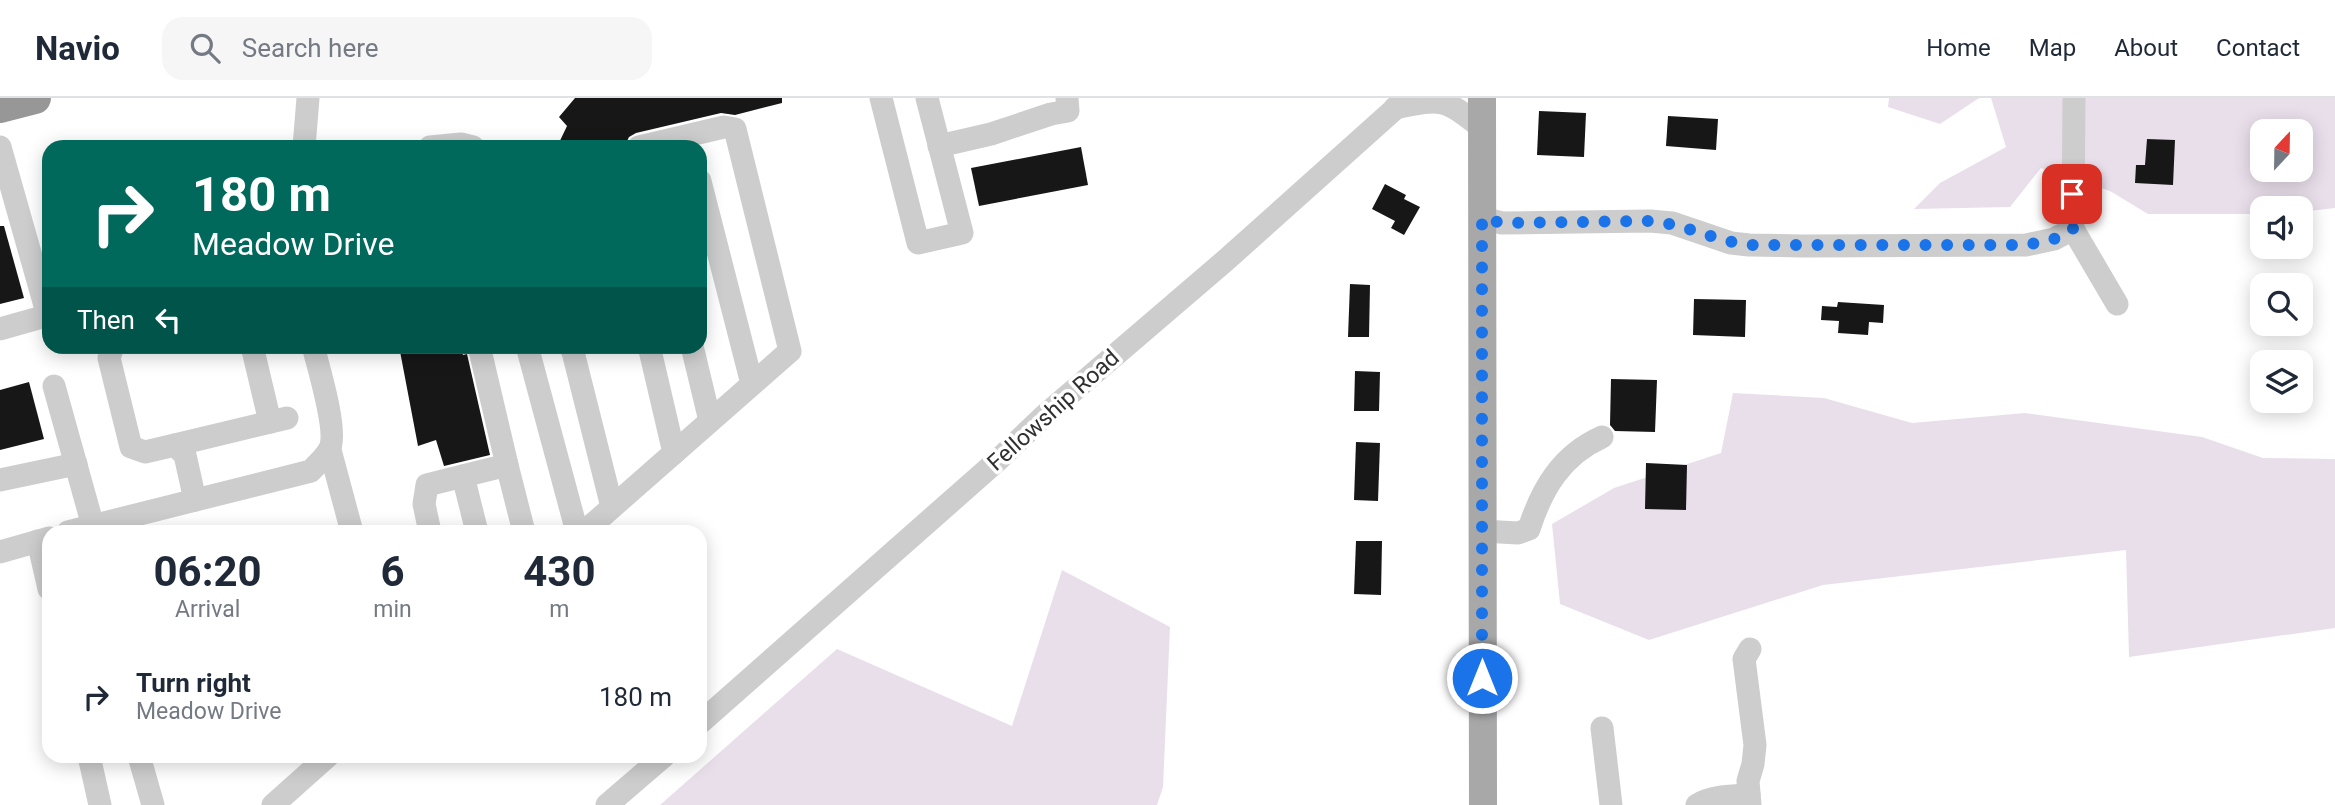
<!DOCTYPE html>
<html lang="en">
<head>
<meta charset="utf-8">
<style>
	:root { --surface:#fff; --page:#f6f6f7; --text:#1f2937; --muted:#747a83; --line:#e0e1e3 }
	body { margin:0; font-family:Roboto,sans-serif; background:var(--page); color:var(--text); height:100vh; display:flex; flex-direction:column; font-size:26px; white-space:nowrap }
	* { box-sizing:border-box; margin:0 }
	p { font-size:23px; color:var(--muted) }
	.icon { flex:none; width:38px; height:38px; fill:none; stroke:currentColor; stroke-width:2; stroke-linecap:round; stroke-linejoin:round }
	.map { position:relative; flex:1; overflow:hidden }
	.side { position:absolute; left:42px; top:427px; width:665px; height:238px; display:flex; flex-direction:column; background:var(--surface); border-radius:21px; box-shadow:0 4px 18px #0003 }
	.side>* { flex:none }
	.banner { position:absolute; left:42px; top:42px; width:665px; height:214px; border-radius:21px; box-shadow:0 4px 18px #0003; background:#00695c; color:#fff; overflow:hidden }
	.needle { width:46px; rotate:22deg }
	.fabs { position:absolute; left:2250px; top:21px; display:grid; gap:14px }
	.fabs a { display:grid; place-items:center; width:63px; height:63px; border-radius:14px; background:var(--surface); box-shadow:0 4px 18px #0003; font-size:35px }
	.pin { position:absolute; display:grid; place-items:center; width:60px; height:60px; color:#fff; margin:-30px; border-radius:14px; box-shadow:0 4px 10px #0006 }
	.me { position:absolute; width:77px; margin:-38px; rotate:0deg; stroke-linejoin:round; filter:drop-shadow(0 0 5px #0008) }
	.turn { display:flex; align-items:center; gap:24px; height:147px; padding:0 35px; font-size:32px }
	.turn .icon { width:91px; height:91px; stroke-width:2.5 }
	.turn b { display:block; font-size:49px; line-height:60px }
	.then { display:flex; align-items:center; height:66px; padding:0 35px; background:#0003; gap:14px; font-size:26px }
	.eta { display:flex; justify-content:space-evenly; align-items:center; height:119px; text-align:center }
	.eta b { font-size:42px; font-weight:700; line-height:49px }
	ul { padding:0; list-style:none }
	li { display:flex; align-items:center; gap:21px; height:105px; padding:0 35px }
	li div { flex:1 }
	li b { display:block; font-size:26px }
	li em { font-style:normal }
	header { display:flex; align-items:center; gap:42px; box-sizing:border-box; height:98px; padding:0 35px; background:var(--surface); border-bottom:2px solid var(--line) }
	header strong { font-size:33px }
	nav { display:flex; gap:38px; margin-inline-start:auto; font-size:24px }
	.search { width:490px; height:63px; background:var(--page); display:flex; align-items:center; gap:18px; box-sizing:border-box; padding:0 24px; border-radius:21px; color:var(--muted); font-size:26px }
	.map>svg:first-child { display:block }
</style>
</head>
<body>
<header>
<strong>Navio</strong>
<div class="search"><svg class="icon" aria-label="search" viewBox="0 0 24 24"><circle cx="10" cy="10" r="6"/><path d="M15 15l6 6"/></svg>Search here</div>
<nav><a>Home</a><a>Map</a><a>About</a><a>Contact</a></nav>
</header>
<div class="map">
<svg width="2335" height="707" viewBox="0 0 2335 707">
	<rect width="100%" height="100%" fill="#fff"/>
	<g fill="#e9dfeb" fill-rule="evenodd">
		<path d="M1889,0H1979L1940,26L1888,9Z"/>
		<path d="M1991,0H2335V110L2301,114V110H2263V116H2148L2110,93L2041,70L2010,109L1914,111L1940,85L2006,49ZM2263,33H2301V72H2263Z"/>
		<path d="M1733,295L1824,300L1912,325L2025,315L2202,339L2263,360L2335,361V530L2129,559L2126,452L1823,487L1649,542L1560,506L1552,426L1614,390L1721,355Z"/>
		<path d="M1062,472L1170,529L1163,689L1157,707H660L837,551L1012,628Z"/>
	</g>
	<g fill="#171717">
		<path d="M575,0H782V5L735,17L721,15L636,35L629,39L624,49H557L567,28L559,19Z"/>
		<path d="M1539,13L1586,15L1584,59L1537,57Z"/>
		<path d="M1668,18L1718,21L1716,52L1666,48Z"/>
		<path d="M2147,41L2175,42L2173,87L2135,85L2136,67H2145Z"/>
		<path d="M1081,49L1088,87L979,108L971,70Z"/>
		<path d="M1385,86L1406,97L1404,101L1420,109L1404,137L1391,130L1395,123L1372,111Z"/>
		<path d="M0,128H4L24,200L0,206Z"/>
		<path d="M1350,186L1370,187L1369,239H1348Z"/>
		<path d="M1694,201L1746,202L1745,239L1693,237Z"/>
		<path d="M1838,204L1884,207L1883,225L1869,224L1868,237L1838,235L1839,223L1821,222L1822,208L1837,209Z"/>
		<path d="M399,248H460L463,257L467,256L490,357L444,368L436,342L418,348Z"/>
		<path d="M1355,273L1380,274L1379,313H1354Z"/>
		<path d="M1611,281L1657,282L1655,334L1615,333L1610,327Z"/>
		<path d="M29,284L44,341L0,352V292Z"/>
		<path d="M1356,344L1380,345L1378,403L1354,402Z"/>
		<path d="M1646,365L1687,367L1686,412L1645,411Z"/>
		<path d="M1356,443H1382L1381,497L1354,496Z"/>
	</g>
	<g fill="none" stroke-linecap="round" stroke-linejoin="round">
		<g stroke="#cdcdcd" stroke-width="23">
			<path d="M881,0L918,145L962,135L927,0"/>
			<path d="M2074,0L2073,131L2117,206"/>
			<path d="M1395,10C1443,0 1444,0 1482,30"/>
			<path d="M939,48L991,36L1051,16L1068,13L1067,0"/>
			<path d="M0,49L46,211V218L0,231"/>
			<path d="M304,49L308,0"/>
			<path d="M430,49L461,46L473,49"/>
			<path d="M700,83L752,286"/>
			<path d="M1482,120L1502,125L1650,123L1672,125L1731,145L1749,147L1803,148L2026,147L2054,141L2073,131"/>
			<path d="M113,248L109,260L131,349L145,354L175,347L185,357L195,402"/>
			<path d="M252,248L270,324"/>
			<path d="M527,248L577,434"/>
			<path d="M570,248L573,254L612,409"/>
			<path d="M649,248L674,355"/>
			<path d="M692,248L710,323"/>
			<path d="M54,288L93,428"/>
			<path d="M175,347L287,320"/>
			<path d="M330,352L352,434"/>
			<path d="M507,367L524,434"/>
			<path d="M463,378L477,434"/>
			<path d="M0,382L76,366"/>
			<path d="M1482,433L1518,435L1529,431C1542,390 1562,357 1602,339"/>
			<path d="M68,434L311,373C316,367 325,360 329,352C339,336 318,268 313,248"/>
			<path d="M430,434L424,406L427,387L507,367L479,248"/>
			<path d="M584,434L790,253L735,31L724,29L639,49"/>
			<path d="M38,443L49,491"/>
			<path d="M0,454L49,440"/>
			<path d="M1750,551L1744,561L1755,647L1753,666L1748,683L1750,707"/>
			<path d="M700,625L998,362L1044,318L1226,162L1407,0"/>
			<path d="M1602,630L1611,707"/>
			<path d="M89,658L100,707"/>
			<path d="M139,658L153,707"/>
			<path d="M273,707L328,658"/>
			<path d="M607,707L664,658"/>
			<path d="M1697,707C1712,698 1732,698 1749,697"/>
		</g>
		<path stroke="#a8a8a8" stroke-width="28" d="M1482,0L1483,707"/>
		<path stroke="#979797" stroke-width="32" d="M0,9L35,0"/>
	</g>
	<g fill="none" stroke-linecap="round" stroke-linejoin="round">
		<path stroke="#1a73e8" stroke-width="12" stroke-dasharray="0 21.6" d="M1482,580V120L1502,125L1650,123C1685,126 1715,143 1749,147H2026L2054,141L2073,131L2072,96"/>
	</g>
	<g text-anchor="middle" stroke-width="7" stroke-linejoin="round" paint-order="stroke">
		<g font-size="23" fill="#303030" stroke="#fff">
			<text transform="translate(1053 312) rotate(-42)" y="8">Fellowship Road</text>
		</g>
	</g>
</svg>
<div class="fabs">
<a><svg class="needle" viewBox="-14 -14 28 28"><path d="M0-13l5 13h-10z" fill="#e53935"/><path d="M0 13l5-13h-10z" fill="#747a83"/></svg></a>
<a><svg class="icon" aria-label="sound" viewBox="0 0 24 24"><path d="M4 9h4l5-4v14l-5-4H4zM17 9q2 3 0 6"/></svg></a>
<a><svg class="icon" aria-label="search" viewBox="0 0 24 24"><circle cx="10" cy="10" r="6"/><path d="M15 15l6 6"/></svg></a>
<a><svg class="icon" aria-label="layers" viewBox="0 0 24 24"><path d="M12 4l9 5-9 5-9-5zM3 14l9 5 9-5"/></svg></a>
</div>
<div class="pin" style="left:2072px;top:96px;background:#d93025"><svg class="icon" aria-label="arrive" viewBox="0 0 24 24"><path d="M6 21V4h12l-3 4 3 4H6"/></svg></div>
<svg class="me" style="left:1482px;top:580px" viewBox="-20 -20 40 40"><circle r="17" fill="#1a73e8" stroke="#fff" stroke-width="3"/><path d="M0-11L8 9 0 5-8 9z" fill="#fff"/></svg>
<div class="banner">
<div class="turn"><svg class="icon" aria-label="right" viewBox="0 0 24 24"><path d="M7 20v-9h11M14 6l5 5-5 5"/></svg><div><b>180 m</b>Meadow Drive</div></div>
<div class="then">Then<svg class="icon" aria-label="left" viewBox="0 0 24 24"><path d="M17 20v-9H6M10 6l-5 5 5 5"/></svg></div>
</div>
<section class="side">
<div class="eta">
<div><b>06:20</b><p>Arrival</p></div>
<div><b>6</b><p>min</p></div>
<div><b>430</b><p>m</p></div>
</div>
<ul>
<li><svg class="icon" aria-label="right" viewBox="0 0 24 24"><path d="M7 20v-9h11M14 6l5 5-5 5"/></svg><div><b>Turn right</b><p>Meadow Drive</p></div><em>180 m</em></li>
</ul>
</section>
</div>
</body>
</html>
